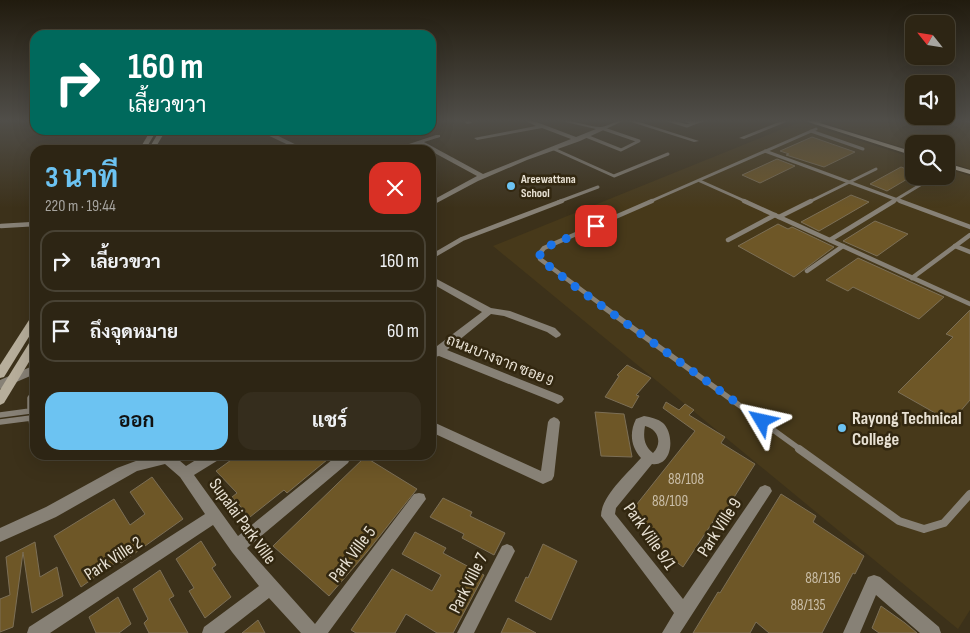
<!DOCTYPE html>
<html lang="th">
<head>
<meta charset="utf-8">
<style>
	:root { --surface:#2d2514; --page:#352d1d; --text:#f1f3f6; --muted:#a7a5a0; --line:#484234; --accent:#6cc3f2 }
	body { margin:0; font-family:"Sofia Sans Condensed",Sarabun,sans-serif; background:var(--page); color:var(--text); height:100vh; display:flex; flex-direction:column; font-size:19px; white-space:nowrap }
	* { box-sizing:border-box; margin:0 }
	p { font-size:16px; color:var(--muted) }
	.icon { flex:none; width:28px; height:28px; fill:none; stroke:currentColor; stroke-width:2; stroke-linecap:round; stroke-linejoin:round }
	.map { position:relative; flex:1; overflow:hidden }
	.side { position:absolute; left:30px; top:145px; width:406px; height:315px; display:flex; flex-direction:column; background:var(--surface); border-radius:15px; box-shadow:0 5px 20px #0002,0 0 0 1px var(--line) }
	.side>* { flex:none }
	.hud { position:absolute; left:30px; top:30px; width:406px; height:105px; border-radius:15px; box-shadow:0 5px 20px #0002,0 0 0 1px var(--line); background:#00695c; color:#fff; overflow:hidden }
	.needle { width:32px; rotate:300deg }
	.buttons { position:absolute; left:905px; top:15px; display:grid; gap:10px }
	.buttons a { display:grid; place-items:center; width:50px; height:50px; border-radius:10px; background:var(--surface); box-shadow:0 5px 20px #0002,0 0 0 1px var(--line); font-size:25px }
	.pin { position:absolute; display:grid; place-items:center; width:42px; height:42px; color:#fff; margin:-21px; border-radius:10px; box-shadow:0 2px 8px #0006 }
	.me { position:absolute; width:55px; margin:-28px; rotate:306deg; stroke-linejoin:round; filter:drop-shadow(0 0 4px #0008) }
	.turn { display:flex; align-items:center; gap:18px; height:105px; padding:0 15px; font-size:22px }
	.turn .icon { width:65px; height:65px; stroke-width:2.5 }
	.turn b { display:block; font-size:35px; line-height:42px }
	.round { display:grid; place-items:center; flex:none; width:52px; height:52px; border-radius:15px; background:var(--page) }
	.headline { display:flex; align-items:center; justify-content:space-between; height:85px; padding:0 15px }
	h1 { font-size:30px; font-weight:700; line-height:38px; color:var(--accent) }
	.cta { display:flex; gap:10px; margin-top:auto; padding:10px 15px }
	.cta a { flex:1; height:58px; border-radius:15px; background:var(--accent); color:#111; font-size:20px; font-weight:700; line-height:58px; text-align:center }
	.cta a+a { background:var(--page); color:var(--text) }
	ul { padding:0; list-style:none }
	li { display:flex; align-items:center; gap:15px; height:62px; margin:0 10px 8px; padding:0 5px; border:2px solid var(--line); border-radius:15px }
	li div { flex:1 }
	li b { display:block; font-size:19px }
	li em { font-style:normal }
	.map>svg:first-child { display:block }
</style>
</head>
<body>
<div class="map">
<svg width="970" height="633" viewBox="0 0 970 633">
	<rect width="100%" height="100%" fill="#3c311a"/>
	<g fill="#47391a">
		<path d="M816,120H970V169L946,161V144H914V151Z"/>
		<path d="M800,122L914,158V176H946V168L970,176V610L958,629L493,246Z"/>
	</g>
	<g fill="#6e5727" stroke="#7c6f56">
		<path d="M812,137L855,152L824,167L786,155L789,154L780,151Z"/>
		<path d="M777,159L795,166L760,183L742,175Z"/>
		<path d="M901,167L914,172V175L887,191L870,184Z"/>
		<path d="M851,195L869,202L819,231L801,222Z"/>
		<path d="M875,221L908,234L877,256L843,241Z"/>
		<path d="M778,224L788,229L792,227L834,247L794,277L738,246Z"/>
		<path d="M858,258L944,297L919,319L853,287L848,291L826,280Z"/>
		<path d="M970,310V400L951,422L898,392L953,337L946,334Z"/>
		<path d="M627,365L651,378L636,395L639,396L632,408L605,397L619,376L617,375Z"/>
		<path d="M666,402L679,410L685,404L694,410L689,415L725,437L721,443L755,464L733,499L719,519L716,517L683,567L655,546L661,537L629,514L695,431L663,408Z"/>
		<path d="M595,412L624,414L632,457L601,456Z"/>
		<path d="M238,455H333L287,493L284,490L250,517L232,497L237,493L216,471Z"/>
		<path d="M365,457L417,489L367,552L329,596L273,546Z"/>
		<path d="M152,477L183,519L121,563L119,560L81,587L54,536L114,499L130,525L145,514L130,492Z"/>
		<path d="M781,494L816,516L813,522L864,556L855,574L853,573L822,633H769L756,622L750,633H693L718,592L720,593Z"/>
		<path d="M443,498L472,512L470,516L505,533L494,555L462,538L464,534L430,517Z"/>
		<path d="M415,532L446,548L443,553L484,575L453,633H437L406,614L395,633H356L351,630L392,569L432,591L441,575L402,554Z"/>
		<path d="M201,541L216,565L212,568L231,597L205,618L189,591L194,588L176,559Z"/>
		<path d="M35,542L40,577L57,567L63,596L32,613L23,552L13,627L0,632V599L10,595L6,557Z"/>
		<path d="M543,544L577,561L551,620L515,601L526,577L528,578Z"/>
		<path d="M160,570L174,596L169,599L188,633H149L144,623L148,619L133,589Z"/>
		<path d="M118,597L131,624L119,633H96L89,617Z"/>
		<path d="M881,606L905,623L917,633H879L872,628Z"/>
		<path d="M508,618L536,633H501Z"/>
		<path d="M258,620L265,633H242Z"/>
	</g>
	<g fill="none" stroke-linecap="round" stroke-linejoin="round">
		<g stroke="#878176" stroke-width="3">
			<path d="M667,120L687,126L694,123"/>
			<path d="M684,120L694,123L704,120"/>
			<path d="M964,120L970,121"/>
			<path d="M815,123L822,120"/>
			<path d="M811,131L863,149"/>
			<path d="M586,136L621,150L639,141L604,129"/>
			<path d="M554,149L614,176L668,154"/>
			<path d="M127,150L145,145"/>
			<path d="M765,151L903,202"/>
			<path d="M700,181L747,202"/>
			<path d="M558,202L598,187"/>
			<path d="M649,202L816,129"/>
			<path d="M809,202L876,169"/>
			<path d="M892,202L935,176"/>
		</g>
		<g stroke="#878176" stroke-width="4.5">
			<path d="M744,201L970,304"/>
			<path d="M900,201L970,227"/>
			<path d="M779,217L811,201"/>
			<path d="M1,226L35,224"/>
			<path d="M728,240L775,215"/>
			<path d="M830,240L894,201"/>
			<path d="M955,246L970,252"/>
			<path d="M431,257L462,239L562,201"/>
			<path d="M807,271L843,246"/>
			<path d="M912,278L970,235"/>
			<path d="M607,309L540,259V253L544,248L652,201"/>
		</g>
		<g stroke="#878176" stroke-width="5.5">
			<path d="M605,308L801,450"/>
			<path d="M0,415L30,411V398L35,391"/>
			<path d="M0,422L31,418L35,450"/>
		</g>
		<path stroke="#878176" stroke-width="8" d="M799,449L899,521L924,529L944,523L970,494"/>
		<g fill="#878176" fill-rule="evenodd">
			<path d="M463,120H469L472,123L467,124Z"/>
			<path d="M524,120H531L576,137L596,129L561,121L560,120C573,120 593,128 601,127C610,126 616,119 625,120L580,141L527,160L478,181L431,206V201L477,176L418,144L400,150H391L436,135H440V137L424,142L483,174L571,139L542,128L477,140L474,138L536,126Z"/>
			<path d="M625,120H633L699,141L694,142Z"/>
			<path d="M784,120H791L744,139L739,138Z"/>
			<path d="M261,130H266L307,150H299L261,132Z"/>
			<path d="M431,276L491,308L510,311L555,328L561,334L560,336L556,338L547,332L504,316L491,314L447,350L562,396L564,399L562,402L558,404L554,402L439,356L431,358V344L437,346L482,312L431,283Z"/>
			<path d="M35,365V374L0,389V380Z"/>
			<path d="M644,416C651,417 658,419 663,423C675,434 673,467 652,464L616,508L615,514L683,599L760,487L765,485L770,487L772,491L680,633H662L674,613L601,516C601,496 628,473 641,458C631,447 629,433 636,419ZM645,426C658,429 663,443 653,453C644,446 643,437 645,426Z"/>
			<path d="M554,417L558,419L560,422L554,476L552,480L543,484L431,432V421L541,471L548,422L550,419Z"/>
			<path d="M152,455H173L186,466L204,455H221L220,459L194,475L238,536L338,455H348L350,459L348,463L247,548L315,624L414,494L419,493L424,494L426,499L328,633H301L269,598L224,633H202L204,627L259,586L232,552L213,525L50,633H27L29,627L205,514L180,477L165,464L137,471L56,517L0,542V528L46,507L117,468Z"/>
			<path d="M507,544L512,546L515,551L474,633H457L502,546Z"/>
			<path d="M874,575L880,577L939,627L941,633H920L876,595L860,633H843L868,577Z"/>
		</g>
		<g fill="#b7ae9b" fill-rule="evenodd">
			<path d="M802,120H810L914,152V156Z"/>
			<path d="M151,130H157L145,150H139Z"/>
			<path d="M160,130H166L154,150H148Z"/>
			<path d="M946,163L970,170V174L946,167Z"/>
			<path d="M35,316V327L4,377L0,378V365L31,317Z"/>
			<path d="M35,339V352L4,403L0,405V390L31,340Z"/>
		</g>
	</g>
	<linearGradient id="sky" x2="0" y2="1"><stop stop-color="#211b0e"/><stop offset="0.58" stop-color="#504e49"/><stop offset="1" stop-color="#504e49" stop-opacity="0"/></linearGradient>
	<rect width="970" height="208" fill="url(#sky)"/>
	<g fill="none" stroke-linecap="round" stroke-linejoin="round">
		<path stroke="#1a73e8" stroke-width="9" stroke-dasharray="0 16.2" d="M596,226L544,248L540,253V259L577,288L762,421"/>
	</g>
	<g fill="#6cc3f2" stroke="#322710" stroke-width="2">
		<circle cx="511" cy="186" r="5"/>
		<circle cx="842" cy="428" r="5"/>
	</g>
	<g text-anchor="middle" stroke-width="5" stroke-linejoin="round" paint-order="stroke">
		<g font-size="12" font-weight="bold" fill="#e8e1d3" stroke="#322710" text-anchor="start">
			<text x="521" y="183">Areewattana<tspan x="521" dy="14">School</tspan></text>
		</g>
		<g font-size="15" fill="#e8e1d3" stroke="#322710">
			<text transform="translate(500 360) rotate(22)" y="5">ถนนบางจาก ซอย 9</text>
		</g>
		<g font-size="15" fill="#cabea8">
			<text x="686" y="484">88/108</text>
			<text x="670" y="506">88/109</text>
			<text x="823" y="583">88/136</text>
			<text x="808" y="610">88/135</text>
		</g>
		<g font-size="18" font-weight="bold" fill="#e8e1d3" stroke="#322710" text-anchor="start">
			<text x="852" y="424">Rayong Technical<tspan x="852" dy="21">College</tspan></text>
		</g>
		<g font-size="18" fill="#e8e1d3" stroke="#322710">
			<text transform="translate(243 521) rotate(54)" y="6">Supalai Park Ville</text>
			<text transform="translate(719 527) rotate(-57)" y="6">Park Ville 9</text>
			<text transform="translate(650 536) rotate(55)" y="6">Park Ville 9/1</text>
			<text transform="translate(352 554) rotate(-53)" y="6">Park Ville 5</text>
			<text transform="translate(113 558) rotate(-33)" y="6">Park Ville 2</text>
			<text transform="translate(468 583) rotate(-63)" y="6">Park Ville 7</text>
		</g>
	</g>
</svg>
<div class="buttons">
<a><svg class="needle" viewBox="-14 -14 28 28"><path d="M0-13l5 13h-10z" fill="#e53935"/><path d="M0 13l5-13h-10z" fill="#a7a5a0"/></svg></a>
<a><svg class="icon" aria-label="sound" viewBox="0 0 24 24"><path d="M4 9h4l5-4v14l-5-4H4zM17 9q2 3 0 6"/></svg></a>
<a><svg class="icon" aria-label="search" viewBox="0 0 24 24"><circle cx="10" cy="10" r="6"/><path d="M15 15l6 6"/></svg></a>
</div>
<div class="pin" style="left:596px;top:226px;background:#d93025"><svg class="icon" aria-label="arrive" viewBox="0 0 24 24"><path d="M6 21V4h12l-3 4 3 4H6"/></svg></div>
<svg class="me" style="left:762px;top:421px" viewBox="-20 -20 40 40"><path d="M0-17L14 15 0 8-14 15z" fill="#1a73e8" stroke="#fff" stroke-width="4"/></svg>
<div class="hud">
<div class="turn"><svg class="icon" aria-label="right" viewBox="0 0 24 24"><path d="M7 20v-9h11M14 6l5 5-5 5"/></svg><div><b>160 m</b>เลี้ยวขวา</div></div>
</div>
<section class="side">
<div class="headline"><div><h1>3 นาที</h1><p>220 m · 19:44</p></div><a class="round" style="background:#d93025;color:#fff"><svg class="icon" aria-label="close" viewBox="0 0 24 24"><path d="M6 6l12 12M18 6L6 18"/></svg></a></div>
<ul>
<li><svg class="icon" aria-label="right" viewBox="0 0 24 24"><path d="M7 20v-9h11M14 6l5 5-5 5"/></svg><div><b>เลี้ยวขวา</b></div><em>160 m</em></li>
<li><svg class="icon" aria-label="arrive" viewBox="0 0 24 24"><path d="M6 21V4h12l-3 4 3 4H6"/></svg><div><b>ถึงจุดหมาย</b></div><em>60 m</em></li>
</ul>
<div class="cta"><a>ออก</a><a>แชร์</a></div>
</section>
</div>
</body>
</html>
